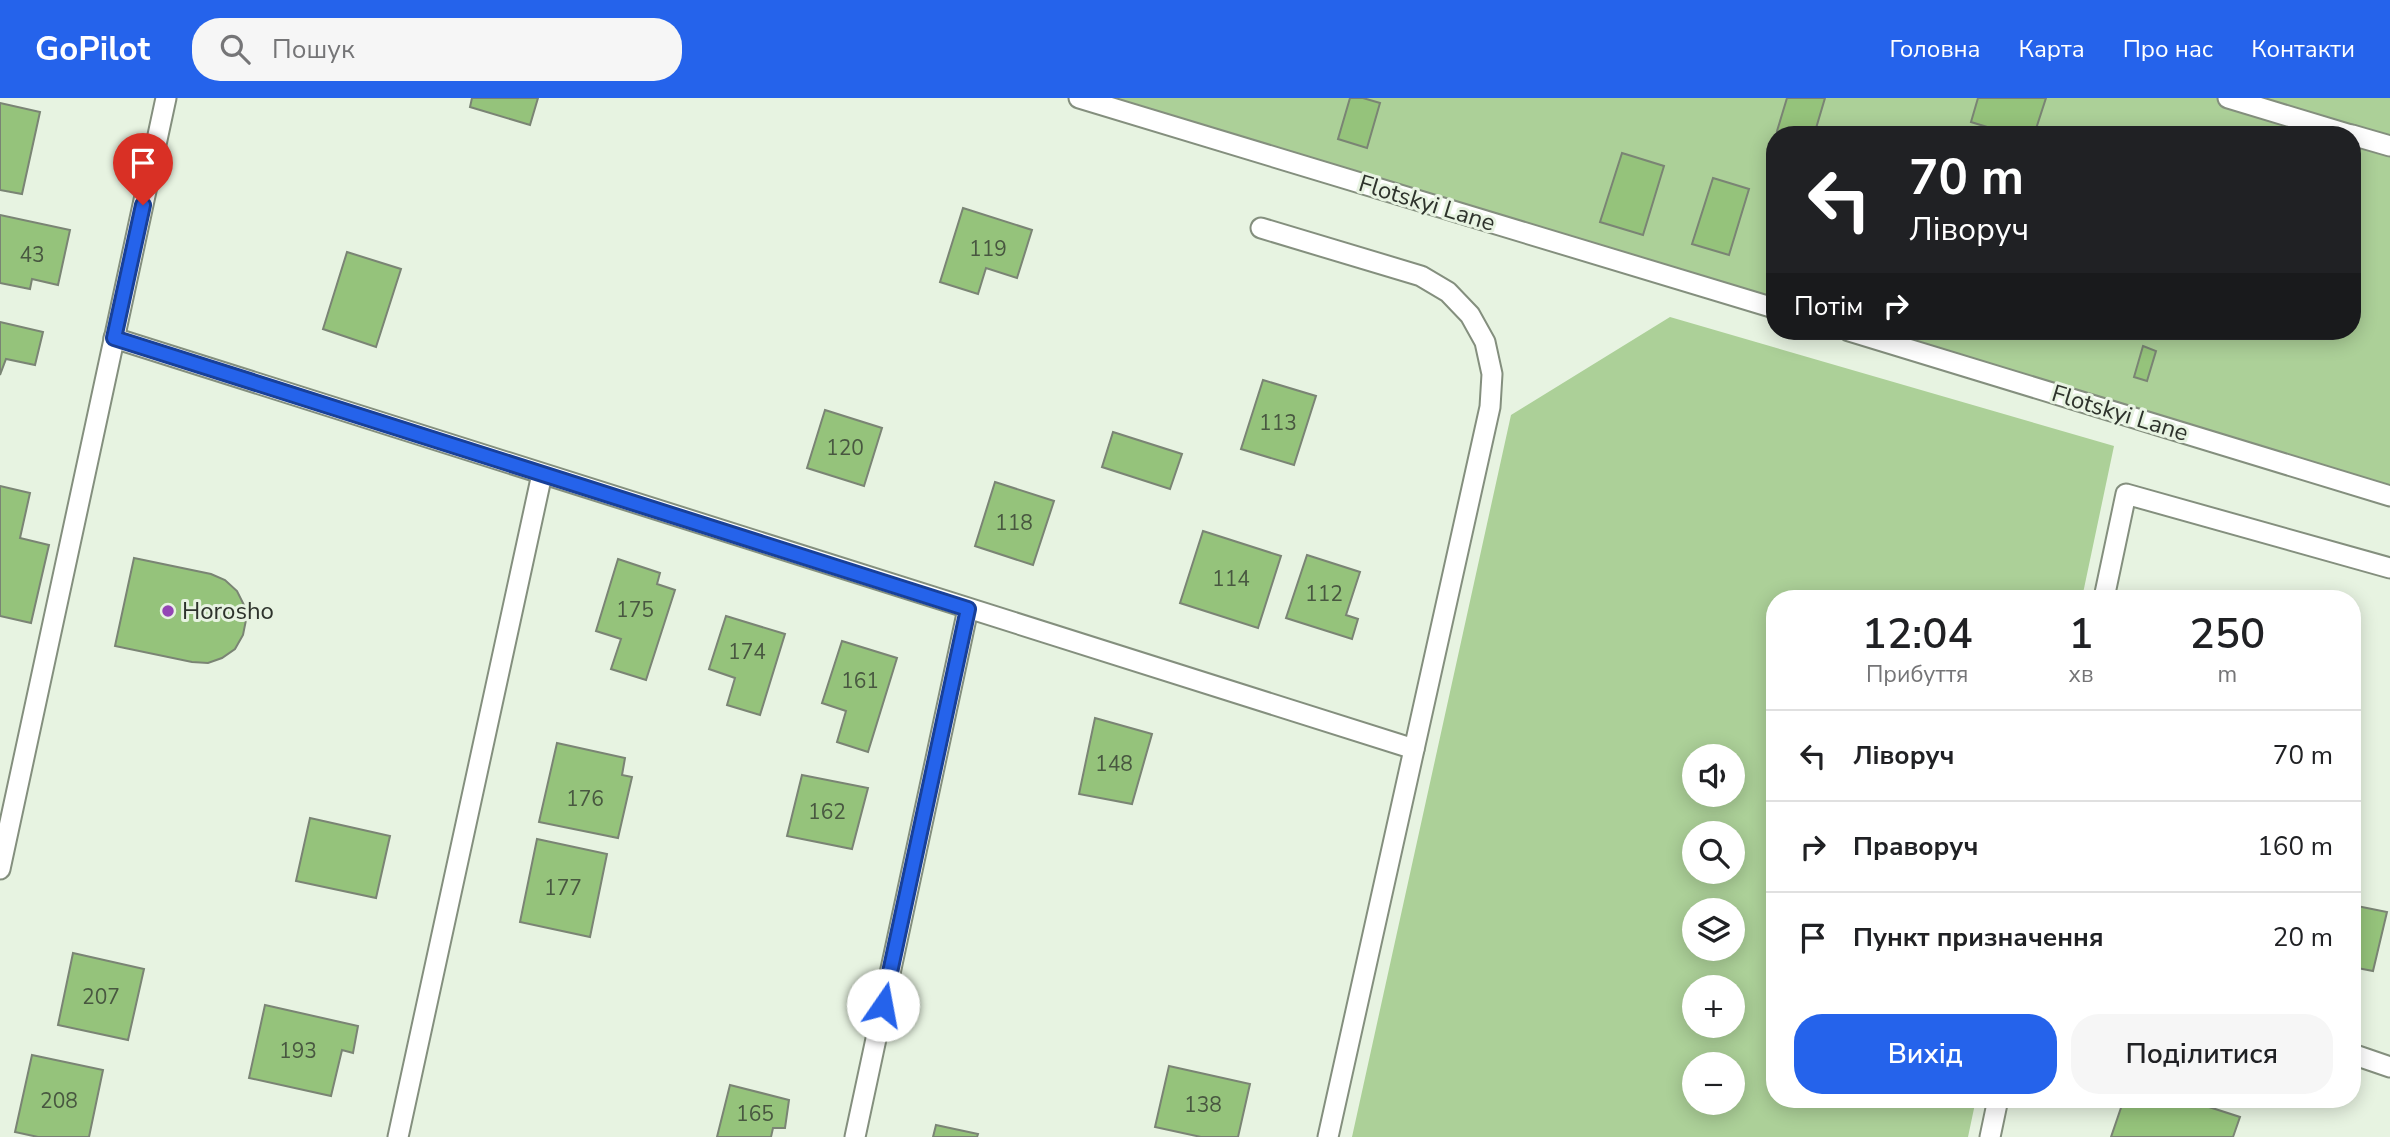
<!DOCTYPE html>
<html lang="uk">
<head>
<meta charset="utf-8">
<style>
	:root { --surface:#fff; --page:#f6f6f6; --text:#202124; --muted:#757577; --line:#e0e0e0; --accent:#2563eb }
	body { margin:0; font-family:"Nunito Sans",sans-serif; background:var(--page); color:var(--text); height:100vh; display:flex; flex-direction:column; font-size:26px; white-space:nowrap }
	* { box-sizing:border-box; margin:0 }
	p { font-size:23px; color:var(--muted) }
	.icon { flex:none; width:38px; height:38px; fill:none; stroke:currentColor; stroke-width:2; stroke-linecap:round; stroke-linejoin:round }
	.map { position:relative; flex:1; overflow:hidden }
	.sheet { position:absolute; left:1766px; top:492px; width:595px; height:518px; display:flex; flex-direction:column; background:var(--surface); border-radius:28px; box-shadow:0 4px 18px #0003 }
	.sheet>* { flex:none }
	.hud { position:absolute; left:1766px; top:28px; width:595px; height:214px; border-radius:28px; box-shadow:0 4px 18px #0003; background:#202124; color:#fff; overflow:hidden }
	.tools { position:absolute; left:1682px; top:646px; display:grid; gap:14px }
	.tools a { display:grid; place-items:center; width:63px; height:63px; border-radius:50%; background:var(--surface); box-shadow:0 4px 18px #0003; font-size:35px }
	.pin { position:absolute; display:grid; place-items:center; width:60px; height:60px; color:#fff; margin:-72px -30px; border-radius:50% 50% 50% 0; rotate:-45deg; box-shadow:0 0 7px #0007 }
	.pin .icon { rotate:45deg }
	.me { position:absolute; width:77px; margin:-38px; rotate:12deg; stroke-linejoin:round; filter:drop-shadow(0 0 5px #0008) }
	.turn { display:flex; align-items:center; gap:24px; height:147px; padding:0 28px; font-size:32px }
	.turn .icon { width:91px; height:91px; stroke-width:2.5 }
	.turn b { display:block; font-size:49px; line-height:60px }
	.then { display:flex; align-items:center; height:66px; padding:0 28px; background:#0003; gap:14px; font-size:26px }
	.eta { display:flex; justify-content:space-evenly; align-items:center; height:119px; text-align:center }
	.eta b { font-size:42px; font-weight:600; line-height:49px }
	.primary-button { display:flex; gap:14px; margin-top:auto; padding:14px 28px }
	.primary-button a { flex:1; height:80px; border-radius:28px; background:var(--accent); color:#fff; font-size:28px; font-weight:600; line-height:80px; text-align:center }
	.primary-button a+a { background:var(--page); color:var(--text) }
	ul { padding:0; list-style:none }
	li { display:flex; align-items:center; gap:21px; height:91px; padding:0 28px; border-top:2px solid var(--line) }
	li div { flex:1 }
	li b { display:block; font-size:26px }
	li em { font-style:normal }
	header { display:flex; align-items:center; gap:42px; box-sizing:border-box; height:98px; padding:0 35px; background:var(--accent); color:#fff }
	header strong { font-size:33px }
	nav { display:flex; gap:38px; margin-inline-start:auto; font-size:24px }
	.search { width:490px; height:63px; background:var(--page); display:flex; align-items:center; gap:18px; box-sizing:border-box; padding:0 24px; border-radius:28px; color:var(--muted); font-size:26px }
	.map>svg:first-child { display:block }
</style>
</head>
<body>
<header>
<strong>GoPilot</strong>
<div class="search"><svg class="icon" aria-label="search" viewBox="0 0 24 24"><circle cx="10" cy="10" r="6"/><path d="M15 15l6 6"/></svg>Пошук</div>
<nav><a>Головна</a><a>Карта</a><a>Про нас</a><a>Контакти</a></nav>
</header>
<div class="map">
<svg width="2390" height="1039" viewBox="0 0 2390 1039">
	<rect width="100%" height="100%" fill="#e7f3e1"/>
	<g fill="#acd098" fill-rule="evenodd">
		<path d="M1079,0H2390V398L1849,233H2352V37H1774V210Z"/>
		<path d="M1670,219L2114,348L2082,500H1774V1001H1976L1968,1039H1352L1511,317ZM1694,658H1732V696H1694ZM1694,735H1732V774H1694ZM1694,812H1732V850H1694ZM1694,889H1732V928H1694ZM1694,966H1732V1004H1694Z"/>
	</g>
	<g fill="#95c37b" stroke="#7a8474" stroke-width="2">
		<path d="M472,0H538L530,27L470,9Z"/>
		<path d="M1350,0H1363L1380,5L1367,50L1338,41Z"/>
		<path d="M1787,0H1825L1814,37H1790L1777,33Z"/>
		<path d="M1978,0H2046L2034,37H2013L1971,24Z"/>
		<path d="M0,5L40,14L22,96L0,92Z"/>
		<path d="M1622,55L1664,68L1643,137L1600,124Z"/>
		<path d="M1713,80L1749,91L1729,157L1692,146Z"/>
		<path d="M963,110L1032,132L1017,180L986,170L978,196L940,184Z"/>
		<path d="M0,117L70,132L58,187L32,181L30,191L0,185Z"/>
		<path d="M347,154L401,171L376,249L323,231Z"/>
		<path d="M0,224L43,234L35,267L6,261L0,277Z"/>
		<path d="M2143,248L2156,253L2147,283L2134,279Z"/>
		<path d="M1263,282L1316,298L1294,367L1241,351Z"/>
		<path d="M825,312L882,330L864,388L807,370Z"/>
		<path d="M1113,334L1182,356L1170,391L1102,369Z"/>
		<path d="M995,384L1054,403L1033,467L975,448Z"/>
		<path d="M0,388L30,395L20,440L49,447L31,525L0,518Z"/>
		<path d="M1203,433L1281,458L1258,530L1180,505Z"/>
		<path d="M1307,457L1360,474L1346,517L1358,521L1352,541L1286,520Z"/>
		<path d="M134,460L211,476L225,482L237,493L244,507L246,522L243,537L235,551L222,560L208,565L192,564L115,548Z"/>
		<path d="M618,461L660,475L657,486L675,492L646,582L611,571L621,541L596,533Z"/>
		<path d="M726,518L785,536L760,617L727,607L735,580L709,571Z"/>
		<path d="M842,543L897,560L868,654L837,644L846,613L822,605Z"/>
		<path d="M1095,620L1152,636L1132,706L1079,696Z"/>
		<path d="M557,645L625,660L622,677L632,679L618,740L539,724Z"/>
		<path d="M802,677L868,690L852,751L787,738Z"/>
		<path d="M310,720L390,738L376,800L296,783Z"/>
		<path d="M537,741L607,756L590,839L520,824Z"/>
		<path d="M2352,807L2387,814L2373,873L2352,869Z"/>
		<path d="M73,855L144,871L128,942L58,927Z"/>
		<path d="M265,907L358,928L353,955L342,952L331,998L249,980Z"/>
		<path d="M32,957L103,972L89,1039H38L15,1034Z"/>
		<path d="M1169,968L1250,986L1238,1039H1201L1155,1029Z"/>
		<path d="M730,987L789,1002L785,1030H773L771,1039H717Z"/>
		<path d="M2124,1001H2208L2206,1008L2240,1019L2233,1039H2111Z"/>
		<path d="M936,1027L978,1036L977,1039H933Z"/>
	</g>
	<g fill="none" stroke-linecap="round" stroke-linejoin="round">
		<defs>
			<g id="lane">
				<path d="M1079,0L1774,210"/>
				<path d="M2228,0L2351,37"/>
				<path d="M2352,37L2390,48"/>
				<path d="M1261,130L1421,178L1448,194L1470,217L1485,244L1492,276L1490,309L1328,1039"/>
				<path d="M1849,233L2390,398"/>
				<path d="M114,240L1414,651"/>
				<path d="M2104,500L2126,396L2390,470"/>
				<path d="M0,771L166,0"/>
				<path d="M2352,956L2390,969"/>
				<path d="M398,1039L542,376"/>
				<path d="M855,1039L968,511"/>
				<path d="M1990,1039L1998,1001"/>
			</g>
		</defs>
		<use href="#lane" stroke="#848f7e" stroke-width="23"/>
		<use href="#lane" stroke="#fff" stroke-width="19"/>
	</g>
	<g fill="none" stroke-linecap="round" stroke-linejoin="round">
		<defs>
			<path id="route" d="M143,107L114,240L968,511L883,907"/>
		</defs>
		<use href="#route" stroke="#184099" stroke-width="18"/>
		<use href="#route" stroke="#2563eb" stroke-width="12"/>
	</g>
	<circle fill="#9445b5" stroke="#e7f3e1" stroke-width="2.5" cx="168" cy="513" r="7"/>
	<g text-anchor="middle" stroke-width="6" stroke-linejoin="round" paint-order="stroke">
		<g font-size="21" fill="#485740">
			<text x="988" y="158">119</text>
			<text x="32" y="164">43</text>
			<text x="1278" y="332">113</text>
			<text x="845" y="357">120</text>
			<text x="1014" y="432">118</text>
			<text x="1231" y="488">114</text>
			<text x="1324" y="503">112</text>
			<text x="635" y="519">175</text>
			<text x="747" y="561">174</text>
			<text x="860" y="590">161</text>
			<text x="1114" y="673">148</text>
			<text x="585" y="708">176</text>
			<text x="827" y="721">162</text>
			<text x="563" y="797">177</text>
			<text x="101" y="906">207</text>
			<text x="298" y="960">193</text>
			<text x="59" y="1010">208</text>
			<text x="1203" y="1014">138</text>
			<text x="755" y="1023">165</text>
		</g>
		<g font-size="24" fill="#2e332c" stroke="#e7f3e1">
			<text transform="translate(1427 105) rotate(17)" y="8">Flotskyi Lane</text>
			<text transform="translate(2120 315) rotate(17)" y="8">Flotskyi Lane</text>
		</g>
		<g font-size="24" fill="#2e332c" stroke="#e7f3e1" text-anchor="start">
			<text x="182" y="521">Horosho</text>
		</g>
	</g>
</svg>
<div class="tools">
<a><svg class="icon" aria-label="sound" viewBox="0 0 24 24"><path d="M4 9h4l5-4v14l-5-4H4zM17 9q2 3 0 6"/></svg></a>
<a><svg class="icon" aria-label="search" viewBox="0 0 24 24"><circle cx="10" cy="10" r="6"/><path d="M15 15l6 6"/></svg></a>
<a><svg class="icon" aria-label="layers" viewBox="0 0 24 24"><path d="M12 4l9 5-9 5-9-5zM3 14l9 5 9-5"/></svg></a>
<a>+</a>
<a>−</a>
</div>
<div class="pin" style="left:143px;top:107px;background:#d93025"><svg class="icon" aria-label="arrive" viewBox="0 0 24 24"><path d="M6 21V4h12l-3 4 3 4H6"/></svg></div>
<svg class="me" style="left:883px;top:907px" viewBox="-20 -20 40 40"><circle r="19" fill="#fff"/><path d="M0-13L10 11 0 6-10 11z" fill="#2563eb"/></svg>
<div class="hud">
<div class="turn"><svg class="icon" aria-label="left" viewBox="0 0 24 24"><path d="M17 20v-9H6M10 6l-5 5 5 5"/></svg><div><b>70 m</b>Ліворуч</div></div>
<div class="then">Потім<svg class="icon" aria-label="right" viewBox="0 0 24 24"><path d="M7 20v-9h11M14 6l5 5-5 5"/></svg></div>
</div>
<section class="sheet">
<div class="eta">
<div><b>12:04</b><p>Прибуття</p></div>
<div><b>1</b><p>хв</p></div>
<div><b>250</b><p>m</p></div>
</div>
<ul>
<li><svg class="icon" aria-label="left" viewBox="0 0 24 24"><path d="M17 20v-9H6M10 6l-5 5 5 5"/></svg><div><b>Ліворуч</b></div><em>70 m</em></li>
<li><svg class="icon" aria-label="right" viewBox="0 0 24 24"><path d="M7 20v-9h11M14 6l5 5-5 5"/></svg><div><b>Праворуч</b></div><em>160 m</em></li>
<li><svg class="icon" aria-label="arrive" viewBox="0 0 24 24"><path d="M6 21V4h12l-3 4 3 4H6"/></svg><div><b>Пункт призначення</b></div><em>20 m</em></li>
</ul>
<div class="primary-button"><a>Вихід</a><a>Поділитися</a></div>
</section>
</div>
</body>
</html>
